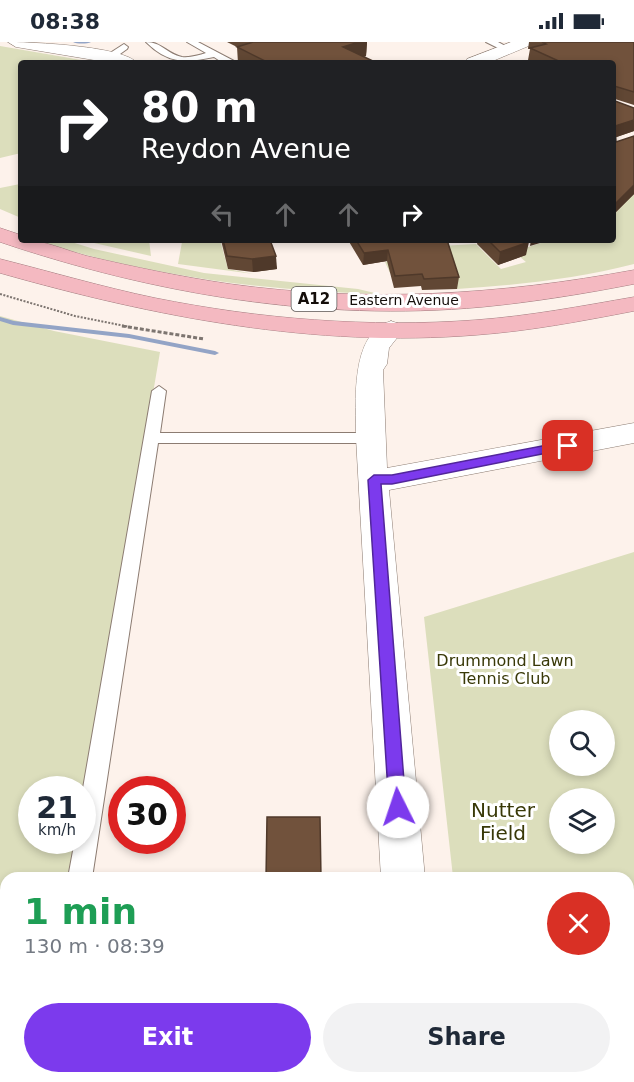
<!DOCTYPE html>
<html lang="en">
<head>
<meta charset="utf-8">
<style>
	:root { --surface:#fff; --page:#f2f2f3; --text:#1f2937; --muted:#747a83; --accent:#7c3aed }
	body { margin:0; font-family:"DejaVu Sans",sans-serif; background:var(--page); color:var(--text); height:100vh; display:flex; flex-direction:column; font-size:22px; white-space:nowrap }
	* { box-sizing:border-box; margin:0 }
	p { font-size:20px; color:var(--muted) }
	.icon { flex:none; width:33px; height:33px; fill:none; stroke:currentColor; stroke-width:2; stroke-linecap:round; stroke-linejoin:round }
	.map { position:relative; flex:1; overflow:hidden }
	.details { position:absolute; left:0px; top:830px; width:634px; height:212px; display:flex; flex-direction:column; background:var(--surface); border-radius:18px 18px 0 0; box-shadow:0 3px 9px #0003 }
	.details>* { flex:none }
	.banner { position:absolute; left:18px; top:18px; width:598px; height:183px; border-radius:6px; box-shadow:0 3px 9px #0003; background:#202124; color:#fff; overflow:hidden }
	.tools { position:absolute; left:549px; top:668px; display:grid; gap:12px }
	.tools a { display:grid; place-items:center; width:66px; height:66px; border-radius:50%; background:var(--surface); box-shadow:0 3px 9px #0003; font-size:30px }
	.speed { position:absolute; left:18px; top:734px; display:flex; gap:12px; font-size:30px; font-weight:700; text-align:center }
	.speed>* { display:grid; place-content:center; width:78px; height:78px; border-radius:50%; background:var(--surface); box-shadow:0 3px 9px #0003; line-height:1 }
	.speed small { font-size:15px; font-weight:400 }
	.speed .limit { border:9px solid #d22; background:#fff; color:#111 }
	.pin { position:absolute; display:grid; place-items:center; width:51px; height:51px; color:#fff; margin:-26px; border-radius:12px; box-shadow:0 3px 9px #0006 }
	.me { position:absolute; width:66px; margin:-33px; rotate:356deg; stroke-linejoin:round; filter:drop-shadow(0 0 4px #0008) }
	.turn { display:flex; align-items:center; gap:21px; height:126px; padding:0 24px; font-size:27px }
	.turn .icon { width:78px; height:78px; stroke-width:2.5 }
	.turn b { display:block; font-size:42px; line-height:51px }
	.lanes { display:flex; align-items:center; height:57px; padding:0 24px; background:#0003; justify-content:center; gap:30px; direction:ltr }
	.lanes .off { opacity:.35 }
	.round { display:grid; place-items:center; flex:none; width:63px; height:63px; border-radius:32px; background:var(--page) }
	.head { display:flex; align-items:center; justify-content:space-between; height:102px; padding:0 24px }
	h1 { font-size:36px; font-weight:600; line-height:45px; color:#1e9e55 }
	.action { display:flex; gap:12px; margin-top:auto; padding:12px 24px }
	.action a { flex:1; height:69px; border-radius:36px; background:var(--accent); color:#fff; font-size:24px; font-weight:600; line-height:69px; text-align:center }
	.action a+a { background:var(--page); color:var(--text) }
	.status { display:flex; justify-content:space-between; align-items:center; height:42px; padding:0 30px; background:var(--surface); direction:ltr }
	.status svg { height:16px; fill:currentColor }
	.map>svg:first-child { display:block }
</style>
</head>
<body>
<div class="status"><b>08:38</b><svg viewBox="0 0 49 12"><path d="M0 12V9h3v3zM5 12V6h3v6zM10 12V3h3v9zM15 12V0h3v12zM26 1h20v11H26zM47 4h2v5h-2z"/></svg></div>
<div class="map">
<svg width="634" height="1040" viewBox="0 0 634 1040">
	<rect width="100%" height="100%" fill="#fdf2eb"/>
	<g fill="#dcdebc" fill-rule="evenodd">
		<path d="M0,4L99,21H21V111L0,116Z"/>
		<path d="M634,138V222C576,237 516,243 457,247L454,237L390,231L385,220L440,204L476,202L501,227L526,220L520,215L526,213L519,208L550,198H614V172L624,162Z"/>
		<path d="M20,142L21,144V176L0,167V146Z"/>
		<path d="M33,198H65L94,207L204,231L358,247L379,252C260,249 147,233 33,198Z"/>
		<path d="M81,198H149L151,214Z"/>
		<path d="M164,198H220L228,227L254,232L178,222L182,200L164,201Z"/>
		<path d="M0,274L54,289L160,310L83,763L82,747H32V798H76L70,835L6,836V1035H35L34,1040H0Z"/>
		<path d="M634,510V1040H476L475,1035H628V836L453,835L424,575ZM560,678H604V723H560ZM560,756H604V801H560Z"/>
	</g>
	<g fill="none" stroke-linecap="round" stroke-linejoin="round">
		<g fill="#93a4c6" fill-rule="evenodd">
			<path d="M73,0H91C87,2 77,2 73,0Z"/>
			<path d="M0,275L14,279L129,292L215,309L219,311L215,313L129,296L13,283L0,279Z"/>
		</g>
		<defs>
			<g id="lane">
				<path d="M146,0C162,0 167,12 182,15C190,16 199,13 206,11L187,0H198L234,19L223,21L214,15C185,21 168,22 146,0Z"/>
				<path d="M486,0H498L511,7L504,9Z"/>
				<path d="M124,2L128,5L127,7L113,17H107V13Z"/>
				<path d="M159,344L166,349L160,391H370L376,392L378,396L376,400L370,401H158L92,836H68L75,798H82V752L152,349Z"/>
				<path d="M33,1035H61L60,1040H32Z"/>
			</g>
			<g id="street">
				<path d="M8,0C31,0 124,4 137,21H112L16,5Z"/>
				<path d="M511,0H533L531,3L488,21H465L467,17Z"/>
				<path d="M391,279L400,282L404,287L389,306L387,322L383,328L387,426L634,381V401L389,448L425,836H381L356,396C356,363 349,290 391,279Z"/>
				<path d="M392,1035H442L443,1040H393Z"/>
			</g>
			<g id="highway">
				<path d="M0,186L21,193V198C45,198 64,208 87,214C134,225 182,235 230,242C367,261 499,253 634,228V242C583,252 533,260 482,265C319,280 154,252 0,200Z"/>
				<path d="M0,217C52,230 102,245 155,256C259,277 370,286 476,278C530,274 582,264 634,255V269C582,279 530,289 476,293C315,306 155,275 0,231Z"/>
			</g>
		</defs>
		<use href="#lane" stroke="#8c7c72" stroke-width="2"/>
		<use href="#street" stroke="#8c7c72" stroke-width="1"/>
		<use href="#highway" stroke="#a67d81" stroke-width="1"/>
		<path stroke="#7d7570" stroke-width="2" stroke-dasharray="2 1.5" stroke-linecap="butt" d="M0,252L75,274L130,285"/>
		<path stroke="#7d7570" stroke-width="3" stroke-dasharray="4 2" stroke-linecap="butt" d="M122,284L204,297"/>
		<use href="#lane" fill="#fff" fill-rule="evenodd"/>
		<use href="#street" fill="#fff" fill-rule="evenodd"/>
		<use href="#highway" fill="#f4b9c1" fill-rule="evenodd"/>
	</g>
	<g fill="#614734">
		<path d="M227,0H367L366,14L363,15L377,21H238L237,5Z"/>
		<path d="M529,0H634V63L615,57V59L634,89L616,95V100L634,94V152L614,172V21H535L528,18L530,7H528Z"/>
		<path d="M221,198H270L277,227L253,230L228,227Z"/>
		<path d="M348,198H447L459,235L457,247L422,248L421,244L394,246L387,219L363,223Z"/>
		<path d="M478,198H526V213L498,223L477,202Z"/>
	</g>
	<g fill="#4f392a">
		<path d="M359,0H367L366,14L344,21L343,5Z"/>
		<path d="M634,78V89L614,96L615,84Z"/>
		<path d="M634,143V152L614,172V163Z"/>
		<path d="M531,198H550L530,204Z"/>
		<path d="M529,200L526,213L498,223L500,210Z"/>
		<path d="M388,208L387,219L363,223L364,211Z"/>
		<path d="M276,214L277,227L253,230L252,217Z"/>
	</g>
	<g fill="#71523c" stroke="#4f392a" stroke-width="1.5">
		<path d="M253,0H359L343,5L377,21H269L237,5Z"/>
		<path d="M542,0H634V50L614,44V21H563L530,6L546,2Z"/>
		<path d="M614,48H615V59L634,66V78L615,84L616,100L634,94V143L614,163Z"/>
		<path d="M223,198H270L276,214L252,217L227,214Z"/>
		<path d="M356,198H447L459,235L424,237L422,232L395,234L388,208L364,211Z"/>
		<path d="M488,198H526L529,200L500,210Z"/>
		<path d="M267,775H320L321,836H266Z"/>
		<rect x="261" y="1035" width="64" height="5"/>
	</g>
	<path fill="#7c3aed" stroke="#51269a" stroke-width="1.5" d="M568,399L574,404L572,406L392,442H381L406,765L404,771L398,773L392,771L389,765L368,438L374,433H392Z"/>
	<g text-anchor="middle" stroke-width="6" stroke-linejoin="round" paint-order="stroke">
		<g font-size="14" fill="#140e0a" stroke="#fff">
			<text x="404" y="263">Eastern Avenue</text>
		</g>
		<rect fill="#fff" stroke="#5a5654" stroke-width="1.5" x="291.5" y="245" width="45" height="24" rx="4.5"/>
		<g font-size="15" font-weight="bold" fill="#140e0a">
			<text x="314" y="262">A12</text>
		</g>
		<g font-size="16" fill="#393908" stroke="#fff">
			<text x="505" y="624">Drummond Lawn<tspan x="505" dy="18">Tennis Club</tspan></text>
		</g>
		<g font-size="20" fill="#393908" stroke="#fff">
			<text x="503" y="775">Nutter<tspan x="503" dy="23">Field</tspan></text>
		</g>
	</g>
</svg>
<div class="tools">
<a><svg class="icon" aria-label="search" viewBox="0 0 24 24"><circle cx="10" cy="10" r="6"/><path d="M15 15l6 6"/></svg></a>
<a><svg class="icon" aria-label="layers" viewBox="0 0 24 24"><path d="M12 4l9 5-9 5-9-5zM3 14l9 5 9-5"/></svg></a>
</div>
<div class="speed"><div>21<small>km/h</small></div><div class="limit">30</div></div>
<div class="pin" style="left:568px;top:404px;background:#d93025"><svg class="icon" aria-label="arrive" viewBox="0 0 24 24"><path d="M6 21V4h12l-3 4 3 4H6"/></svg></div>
<svg class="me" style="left:398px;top:765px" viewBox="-20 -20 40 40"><circle r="19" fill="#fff"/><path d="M0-13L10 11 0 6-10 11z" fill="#7c3aed"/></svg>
<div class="banner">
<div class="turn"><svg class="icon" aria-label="right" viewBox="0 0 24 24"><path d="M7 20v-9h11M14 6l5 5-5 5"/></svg><div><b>80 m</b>Reydon Avenue</div></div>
<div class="lanes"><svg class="icon off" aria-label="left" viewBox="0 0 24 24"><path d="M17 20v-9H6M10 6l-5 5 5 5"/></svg><svg class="icon off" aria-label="ahead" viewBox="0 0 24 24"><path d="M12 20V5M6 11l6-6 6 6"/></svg><svg class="icon off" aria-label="ahead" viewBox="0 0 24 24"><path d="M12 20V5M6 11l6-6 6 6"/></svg><svg class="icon" aria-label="right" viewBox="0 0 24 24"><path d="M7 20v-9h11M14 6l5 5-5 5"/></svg></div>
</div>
<section class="details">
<div class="head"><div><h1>1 min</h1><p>130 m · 08:39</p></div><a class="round" style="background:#d93025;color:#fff"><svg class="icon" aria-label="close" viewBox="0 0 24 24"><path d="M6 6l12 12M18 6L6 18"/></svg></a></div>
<div class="action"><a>Exit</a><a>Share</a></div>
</section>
</div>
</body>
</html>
